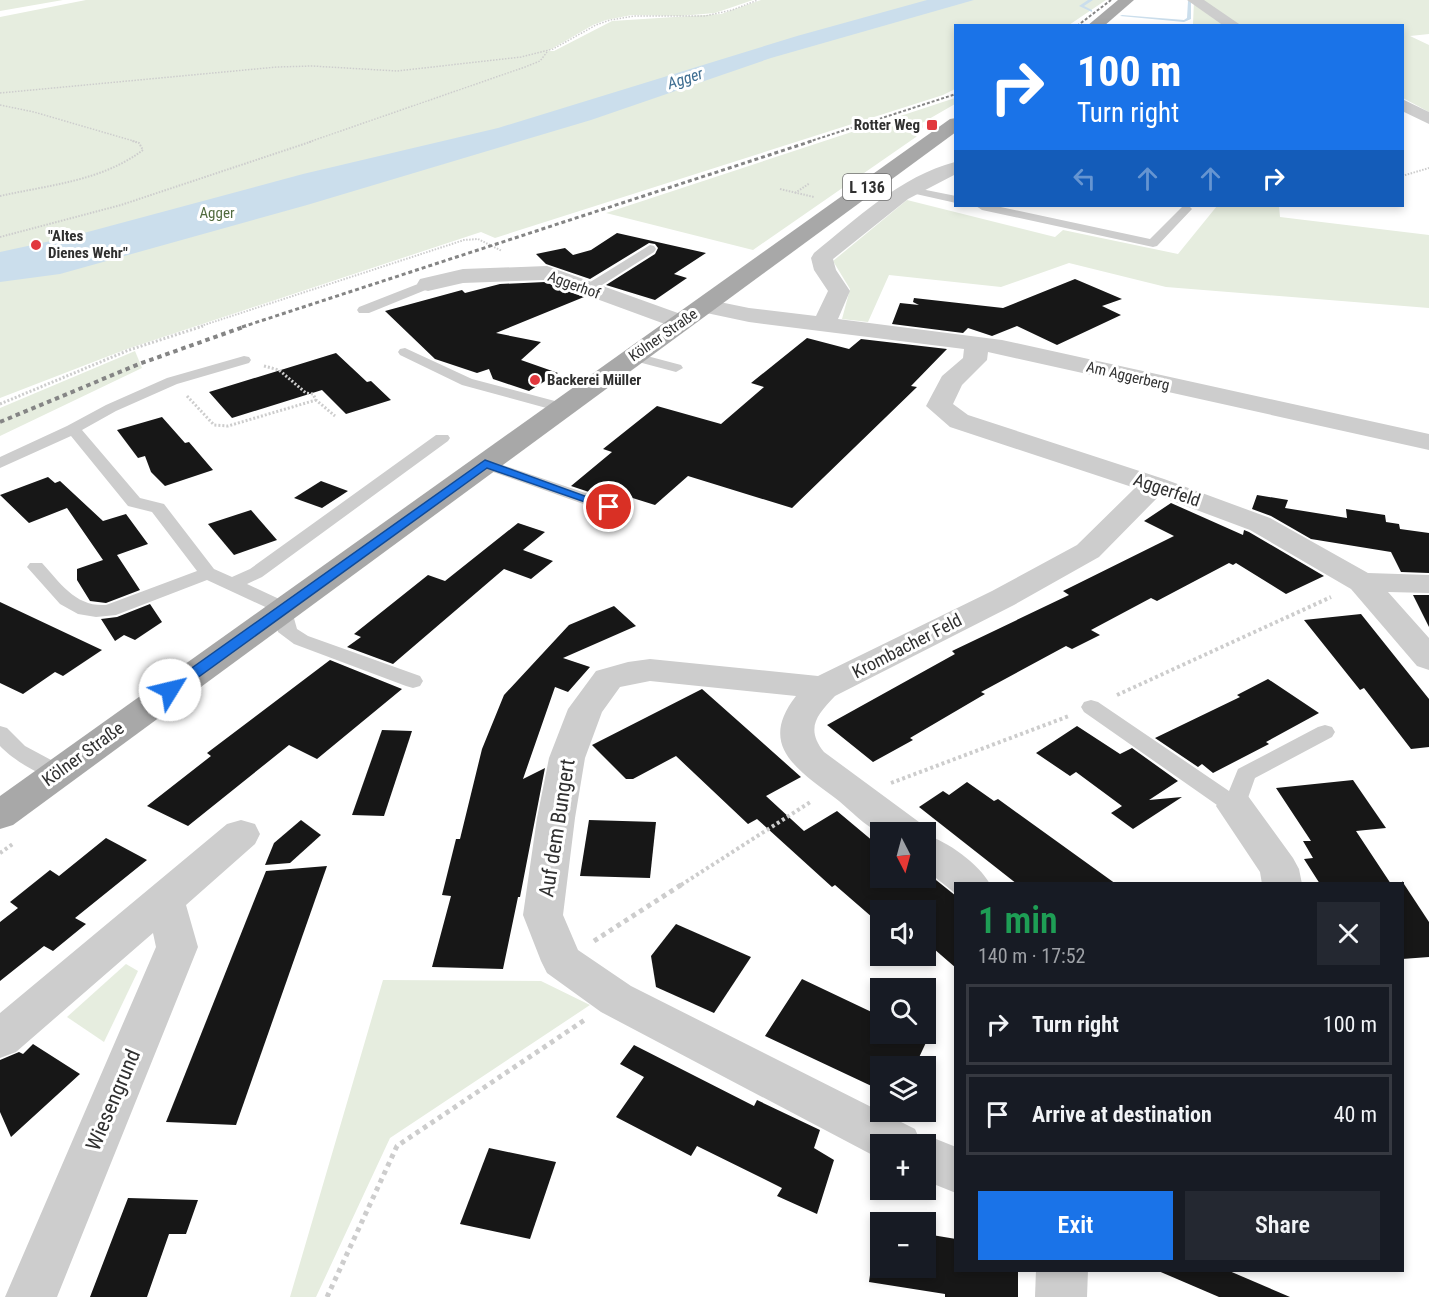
<!DOCTYPE html>
<html lang="en">
<head>
<meta charset="utf-8">
<style>
	:root { --surface:#171b24; --page:#242831; --text:#f1f3f6; --muted:#9ea1a6; --line:#363941; --accent:#1a73e8 }
	body { margin:0; font-family:"Roboto Condensed",sans-serif; background:var(--page); color:var(--text); height:100vh; display:flex; flex-direction:column; font-size:22px; white-space:nowrap }
	* { box-sizing:border-box; margin:0 }
	p { font-size:20px; color:var(--muted) }
	.icon { flex:none; width:33px; height:33px; fill:none; stroke:currentColor; stroke-width:2; stroke-linecap:round; stroke-linejoin:round }
	.map { position:relative; flex:1; overflow:hidden }
	.panel { position:absolute; left:954px; top:882px; width:450px; height:390px; display:flex; flex-direction:column; background:var(--surface); border-radius:0px; box-shadow:0 3px 9px #0003 }
	.panel>* { flex:none }
	.guide { position:absolute; left:954px; top:24px; width:450px; height:183px; border-radius:0px; box-shadow:0 3px 9px #0003; background:#1a73e8; color:#fff; overflow:hidden }
	.needle { width:39px; rotate:174deg }
	.tools { position:absolute; left:870px; top:822px; display:grid; gap:12px }
	.tools a { display:grid; place-items:center; width:66px; height:66px; border-radius:0px; background:var(--surface); box-shadow:0 3px 9px #0003; font-size:30px }
	.pin { position:absolute; display:grid; place-items:center; width:51px; height:51px; color:#fff; margin:-26px; border:3px solid #fff; border-radius:50%; box-shadow:0 2px 6px #0007 }
	.me { position:absolute; width:66px; margin:-33px; rotate:54deg; stroke-linejoin:round; filter:drop-shadow(0 0 4px #0008) }
	.turn { display:flex; align-items:center; gap:21px; height:126px; padding:0 24px; font-size:27px }
	.turn .icon { width:78px; height:78px; stroke-width:2.5 }
	.turn b { display:block; font-size:42px; line-height:51px }
	.lanes { display:flex; align-items:center; height:57px; padding:0 24px; background:#0003; justify-content:center; gap:30px; direction:ltr }
	.lanes .off { opacity:.35 }
	.round { display:grid; place-items:center; flex:none; width:63px; height:63px; border-radius:0px; background:var(--page) }
	.head { display:flex; align-items:center; justify-content:space-between; height:102px; padding:0 24px }
	h1 { font-size:36px; font-weight:600; line-height:45px; color:#1e9e55 }
	.action { display:flex; gap:12px; margin-top:auto; padding:12px 24px }
	.action a { flex:1; height:69px; border-radius:0px; background:var(--accent); color:#fff; font-size:24px; font-weight:600; line-height:69px; text-align:center }
	.action a+a { background:var(--page); color:var(--text) }
	ul { padding:0; list-style:none }
	li { display:flex; align-items:center; gap:18px; height:81px; margin:0 12px 9px; padding:0 12px; border:3px solid var(--line); border-radius:0px }
	li div { flex:1 }
	li b { display:block; font-size:22px }
	li em { font-style:normal }
	.map>svg:first-child { display:block }
</style>
</head>
<body>
<div class="map">
<svg width="1429" height="1297" viewBox="0 0 1429 1297">
	<rect width="100%" height="100%" fill="#fff"/>
	<g fill="#e6eddf">
		<path d="M0,0H63L0,11Z"/>
		<path d="M86,0H753L715,13L680,16L632,15L606,20L593,25L548,51H554L612,21L721,14L761,0H1106L1069,25L956,26L955,89L943,95L495,238L481,232L127,349L0,398V17Z"/>
		<path d="M1194,0H1429V34L1410,36L1429,45V112L1403,98L1402,26L1193,24Z"/>
		<path d="M955,98V104L922,123L923,127L916,137L753,250L606,213Z"/>
		<path d="M907,200L1055,237L1063,230L1178,254L1217,206H1279L1280,217L1429,235V308L1166,287L1069,263L1001,287L889,275L868,322L842,319L850,289L833,261Z"/>
		<path d="M135,351L142,368L0,436V408Z"/>
		<path d="M126,964L138,971L104,1042L67,1017Z"/>
		<path d="M383,980L541,981L590,1005L390,1138L316,1297H290Z"/>
	</g>
	<path fill="#cbdeec" d="M927,0H974L771,58L591,120L307,205L60,274L0,282V252L69,237L303,174L498,128L797,36Z"/>
	<g fill="none" stroke-linecap="round" stroke-linejoin="round">
		<g fill="#cbdeec" fill-rule="evenodd">
			<path d="M1088,0H1093L1084,6L1092,10V12L1079,6Z"/>
			<path d="M1191,0V19L1184,22L1120,16L1122,15L1184,20L1187,18L1188,1Z"/>
		</g>
	</g>
	<g fill="#171717">
		<path d="M617,233L706,253L674,274L687,278L655,300L606,285L655,254L658,248L655,244L649,243L590,279L546,264L536,254L565,248L573,255L591,250Z"/>
		<path d="M1075,279L1122,299L1102,306L1121,315L1057,345L1017,326L992,336L968,328L963,333L892,324L900,303L919,305L913,302L914,298L1003,308Z"/>
		<path d="M545,282L584,297L496,333L541,342L521,360L558,373L529,391L493,379L489,369L477,373L435,359L385,311L462,290L465,293L500,284Z"/>
		<path d="M807,338L849,349L861,339L947,349L911,386L917,387L792,508L688,476L655,505L607,490L601,496L571,486L612,452L603,449L657,406L721,424L764,387L751,383Z"/>
		<path d="M336,353L367,382L371,381L391,400L346,414L322,390L232,418L209,392Z"/>
		<path d="M162,417L185,443L189,442L213,470L165,486L151,472L145,456L138,458L117,430Z"/>
		<path d="M48,477L55,483L60,481L103,521L126,514L148,544L117,555L140,590L106,603L90,601L77,580V569L103,560L67,508L29,523L0,495Z"/>
		<path d="M321,481L348,491L322,508L294,498Z"/>
		<path d="M1257,495L1288,500L1285,508L1347,518L1346,509L1385,515L1386,522L1399,524L1400,529L1429,533V573L1401,572L1391,552L1311,539L1271,516L1252,509Z"/>
		<path d="M1171,503L1243,535L1244,530L1249,532L1324,576L1286,594L1236,563L1233,565L1229,563L1157,601L1151,598L1091,630L1100,635L1072,649L1066,646L981,692L985,694L910,738L913,740L873,762L827,725L955,654L952,651L1069,595L1063,591L1174,536L1144,521Z"/>
		<path d="M251,510L277,540L234,555L208,524Z"/>
		<path d="M518,523L545,532L523,550L553,561L531,579L504,569L393,664L347,647L361,637L354,634L428,575L445,581Z"/>
		<path d="M1413,595H1429V627Z"/>
		<path d="M0,602L102,650L63,676L55,672L23,694L0,683Z"/>
		<path d="M150,604L162,622L135,640L124,635L115,641L101,619L117,617Z"/>
		<path d="M614,606L636,626L563,658L590,667L568,692L555,687L523,779L545,768L520,897H518L503,969L432,967L451,896L442,895L456,839H460L482,749L504,695L569,625Z"/>
		<path d="M1361,614L1429,699V747L1411,749L1364,688L1360,690L1304,620Z"/>
		<path d="M330,660L402,689L317,759L289,745L188,826L147,806L211,756L207,753Z"/>
		<path d="M1268,679L1319,713L1266,742L1269,744L1213,773L1202,764L1198,767L1155,738L1240,697L1237,695Z"/>
		<path d="M702,689L801,777L766,796L804,831L837,811L880,847V878H926V872L956,896V968L926,942V910H880V924L835,885L832,887L757,819L748,824L676,756L633,779H626L592,745Z"/>
		<path d="M1077,726L1120,754L1132,748L1178,781L1149,800L1182,797L1133,829L1111,813L1122,806L1076,772L1070,776L1036,753Z"/>
		<path d="M382,730L412,731L384,816L352,815Z"/>
		<path d="M1353,780L1386,828L1356,831L1391,884H1320L1304,859L1313,858L1303,841H1311L1276,788Z"/>
		<path d="M967,782L994,801L998,799L1116,884H1017L919,807L943,791L949,795Z"/>
		<path d="M301,820L321,835L290,863L265,865L274,843Z"/>
		<path d="M589,820L656,822L650,878L580,876Z"/>
		<path d="M106,838L147,860L75,918L86,924L53,951L44,946L0,981V922L18,908L10,902L50,870L59,876Z"/>
		<path d="M327,866L236,1125L166,1122L266,871Z"/>
		<path d="M1402,881L1429,922V957L1402,959Z"/>
		<path d="M676,924L751,957L714,1013L656,987L651,956Z"/>
		<path d="M802,979L880,1016V1034H930L915,1066H880V1090L765,1036Z"/>
		<path d="M33,1044L80,1074L11,1137L0,1112V1060L19,1052L23,1054Z"/>
		<path d="M634,1045L754,1106L757,1100L820,1130L814,1148L834,1160L817,1214L777,1196L782,1188L697,1146L691,1156L616,1117L644,1077L620,1064Z"/>
		<path d="M489,1148L556,1162L530,1239L460,1224Z"/>
		<path d="M128,1198L198,1200L186,1234H169L147,1297H90Z"/>
		<path d="M926,1234L956,1239V1270H1018V1297H945V1294L869,1282L871,1268H926Z"/>
		<path d="M1156,1270H1227L1290,1297H1219Z"/>
	</g>
	<g fill="none" stroke-linecap="round" stroke-linejoin="round">
		<g stroke="#cdcdcd" stroke-width="1.5" stroke-dasharray="1.5 1.5" stroke-linecap="butt">
			<path d="M0,93L277,67L312,66L397,71L521,57L553,49L596,25L610,20L634,16H705L732,10L758,0"/>
			<path d="M0,105L34,112L137,142"/>
			<path d="M309,142L525,67L540,61L547,52"/>
		</g>
		<g stroke="#cdcdcd" stroke-width="2" stroke-dasharray="1.5 1.5" stroke-linecap="butt">
			<path d="M1402,176L1429,168"/>
			<path d="M780,189L814,197"/>
			<path d="M795,193L810,183"/>
			<path d="M0,196C49,185 102,181 143,150L139,143L132,141"/>
			<path d="M0,237L121,205L313,141"/>
			<path d="M198,327L464,240L478,239L502,251"/>
		</g>
		<g stroke="#cdcdcd" stroke-width="3" stroke-dasharray="2 2" stroke-linecap="butt">
			<path d="M264,366L279,370L306,393L313,394L316,400L335,416"/>
			<path d="M187,396L214,425L228,426L316,400"/>
			<path d="M0,404L129,350L203,326"/>
		</g>
		<g stroke="#cdcdcd" stroke-width="4" stroke-dasharray="3 3" stroke-linecap="butt">
			<path d="M1117,695L1331,597"/>
			<path d="M891,783L1069,716"/>
			<path d="M0,853L14,843"/>
			<path d="M681,885L812,801"/>
		</g>
		<g stroke="#cdcdcd" stroke-width="5" stroke-dasharray="4.5 4.5" stroke-linecap="butt">
			<path d="M594,941L684,883"/>
			<path d="M327,1297L397,1146L586,1019"/>
		</g>
		<g fill="#cdcdcd" fill-rule="evenodd">
			<path d="M911,187L956,196V203L907,192L905,190Z"/>
			<path d="M976,206H996L1150,239L1182,207H1190L1192,209L1157,246L1153,247L982,210Z"/>
			<path d="M650,245L654,246L656,249L654,252L591,292L586,293L579,289Z"/>
			<path d="M428,280L435,284L433,287L369,313H359L357,310L359,307Z"/>
			<path d="M405,348L472,379L566,404L569,407L561,412L462,385L400,355L398,352L400,349Z"/>
			<path d="M632,352L681,365L683,368L676,372L627,359L625,356Z"/>
			<path d="M244,356L249,357L251,360L249,363L177,384L116,411L82,430L140,498L164,504L214,569L232,577L250,569L436,435H448L450,438L448,441L262,577L247,584L290,604L297,629L308,636L420,676L423,681L420,686L413,688L406,686L294,644L278,632L274,611L207,580L116,615L96,617L78,614L60,604L27,567L30,563H42C61,584 76,607 106,605L197,571L152,512L128,506L71,436L0,468V457L67,426L106,405L167,378Z"/>
			<path d="M485,459L615,503L618,507L615,511H603L479,467L477,464Z"/>
			<path d="M1091,700L1098,702L1229,791L1238,769L1318,727L1325,725L1332,727L1335,732L1332,737L1255,778L1243,812L1235,814L1227,812L1084,712L1081,707L1084,702Z"/>
			<path d="M0,726L7,728L25,746L66,768L69,773L66,778C48,783 12,759 0,746Z"/>
		</g>
		<g fill="#cdcdcd" fill-rule="evenodd">
			<path d="M1187,0H1204L1242,26H1224Z"/>
			<path d="M1402,99L1429,112V124L1402,111Z"/>
			<path d="M955,162L956,174L908,199L833,259L836,270L850,291L838,319L1002,340L1429,434V450L988,352L987,360L962,385L953,404L968,415L1164,479L1270,518L1368,573L1429,575V593L1388,592L1429,638V670L1417,666L1351,589L1250,530L1159,496L1099,557L1014,605L835,696C817,715 805,728 824,752L919,822L924,832C914,832 885,835 879,832C865,826 851,811 839,801C800,771 756,747 796,696L650,681L620,687L602,712L585,758L575,818L563,915L578,950L631,986L915,1129L919,1138L926,1135L956,1147V1193L926,1181V1144H880V1159L601,1012L547,973L541,961L523,915L537,818L549,758L568,709L596,671L628,662L650,659L818,676L992,591L1077,545L1135,488L950,427L926,406L942,376L963,358L964,349L749,322L697,311L694,306L697,301L705,299L749,308L816,316L828,291L814,270L811,258L814,253C856,219 901,176 955,162Z"/>
			<path d="M547,266L689,317L693,322L689,327L681,329L673,327L545,280L463,283L428,291L420,289L417,284L420,279L463,269Z"/>
			<path d="M1235,792L1248,796L1293,858L1299,869L1302,884H1262L1260,872L1216,806L1222,796Z"/>
			<path d="M241,820L255,824L260,834L255,844L186,905L198,947L57,1297H5L156,947L153,933L16,1052L0,1058V1013L227,824Z"/>
			<path d="M926,835C947,841 979,864 990,884H956V894L926,870Z"/>
			<path d="M1036,1270H1088L1087,1297H1035Z"/>
		</g>
		<g fill="#a8a8a8" fill-rule="evenodd">
			<path d="M1118,0H1134L1104,26H1087Z"/>
			<path d="M956,118V132L13,825L0,829V796L950,119Z"/>
		</g>
		<g stroke="#858585" stroke-width="2" stroke-dasharray="3 2" stroke-linecap="butt">
			<path d="M1077,26L1111,0"/>
			<path d="M808,142L956,94"/>
		</g>
		<path stroke="#858585" stroke-width="3" stroke-dasharray="4 3" stroke-linecap="butt" d="M242,327L812,141"/>
		<path stroke="#858585" stroke-width="4" stroke-dasharray="4.5 4" stroke-linecap="butt" d="M0,422L139,364L246,326"/>
	</g>
	<path fill="#1a73e8" stroke="#114b97" stroke-width="1.5" d="M485,460L615,507L614,509H605L487,468L175,694H165L163,690L165,687Z"/>
	<g fill="#e1383e" stroke="#fff" stroke-width="2">
		<rect x="926" y="119" width="12" height="12" rx="3"/>
		<circle cx="36" cy="245" r="6"/>
		<circle cx="535" cy="380" r="6"/>
	</g>
	<g text-anchor="middle" stroke-width="6" stroke-linejoin="round" paint-order="stroke">
		<g font-size="15" font-weight="bold" fill="#303030" stroke="#fff" text-anchor="start">
			<text x="920" y="130" text-anchor="end">Rotter Weg</text>
			<text x="48" y="241">"Altes<tspan x="48" dy="17">Dienes Wehr"</tspan></text>
			<text x="547" y="385">Backerei Müller</text>
		</g>
		<g font-size="15" fill="#516b3e" stroke="#fff">
			<text x="217" y="218">Agger</text>
		</g>
		<g font-size="15" fill="#303030" stroke="#fff">
			<text transform="translate(574 285) rotate(20)" y="5">Aggerhof</text>
			<text transform="translate(663 335) rotate(-35)" y="5">Kölner Straße</text>
			<text transform="translate(1128 376) rotate(13)" y="5">Am Aggerberg</text>
		</g>
		<g font-size="16" font-style="italic" fill="#3f6e91" stroke="#fff">
			<text transform="translate(685 78) rotate(-18)" y="6">Agger</text>
		</g>
		<rect fill="#fff" stroke="#6e6e6e" stroke-width="1.5" x="843" y="174" width="48" height="26" rx="4.5"/>
		<g font-size="16" font-weight="bold" fill="#303030">
			<text x="867" y="193">L 136</text>
		</g>
		<g font-size="18" fill="#303030" stroke="#fff">
			<text transform="translate(1167 490) rotate(19)" y="6">Aggerfeld</text>
			<text transform="translate(907 646) rotate(-27)" y="6">Krombacher Feld</text>
			<text transform="translate(83 754) rotate(-36)" y="6">Kölner Straße</text>
		</g>
		<g font-size="21" fill="#303030" stroke="#fff">
			<text transform="translate(557 828) rotate(-81)" y="7">Auf dem Bungert</text>
			<text transform="translate(113 1100) rotate(-67)" y="7">Wiesengrund</text>
		</g>
	</g>
</svg>
<div class="tools">
<a><svg class="needle" viewBox="-14 -14 28 28"><path d="M0-13l5 13h-10z" fill="#e53935"/><path d="M0 13l5-13h-10z" fill="#9ea1a6"/></svg></a>
<a><svg class="icon" aria-label="sound" viewBox="0 0 24 24"><path d="M4 9h4l5-4v14l-5-4H4zM17 9q2 3 0 6"/></svg></a>
<a><svg class="icon" aria-label="search" viewBox="0 0 24 24"><circle cx="10" cy="10" r="6"/><path d="M15 15l6 6"/></svg></a>
<a><svg class="icon" aria-label="layers" viewBox="0 0 24 24"><path d="M12 4l9 5-9 5-9-5zM3 14l9 5 9-5"/></svg></a>
<a>+</a>
<a>−</a>
</div>
<div class="pin" style="left:609px;top:507px;background:#d93025"><svg class="icon" aria-label="arrive" viewBox="0 0 24 24"><path d="M6 21V4h12l-3 4 3 4H6"/></svg></div>
<svg class="me" style="left:170px;top:690px" viewBox="-20 -20 40 40"><circle r="19" fill="#fff"/><path d="M0-13L10 11 0 6-10 11z" fill="#1a73e8"/></svg>
<div class="guide">
<div class="turn"><svg class="icon" aria-label="right" viewBox="0 0 24 24"><path d="M7 20v-9h11M14 6l5 5-5 5"/></svg><div><b>100 m</b>Turn right</div></div>
<div class="lanes"><svg class="icon off" aria-label="left" viewBox="0 0 24 24"><path d="M17 20v-9H6M10 6l-5 5 5 5"/></svg><svg class="icon off" aria-label="ahead" viewBox="0 0 24 24"><path d="M12 20V5M6 11l6-6 6 6"/></svg><svg class="icon off" aria-label="ahead" viewBox="0 0 24 24"><path d="M12 20V5M6 11l6-6 6 6"/></svg><svg class="icon" aria-label="right" viewBox="0 0 24 24"><path d="M7 20v-9h11M14 6l5 5-5 5"/></svg></div>
</div>
<section class="panel">
<div class="head"><div><h1>1 min</h1><p>140 m · 17:52</p></div><a class="round"><svg class="icon" aria-label="close" viewBox="0 0 24 24"><path d="M6 6l12 12M18 6L6 18"/></svg></a></div>
<ul>
<li><svg class="icon" aria-label="right" viewBox="0 0 24 24"><path d="M7 20v-9h11M14 6l5 5-5 5"/></svg><div><b>Turn right</b></div><em>100 m</em></li>
<li><svg class="icon" aria-label="arrive" viewBox="0 0 24 24"><path d="M6 21V4h12l-3 4 3 4H6"/></svg><div><b>Arrive at destination</b></div><em>40 m</em></li>
</ul>
<div class="action"><a>Exit</a><a>Share</a></div>
</section>
</div>
</body>
</html>
